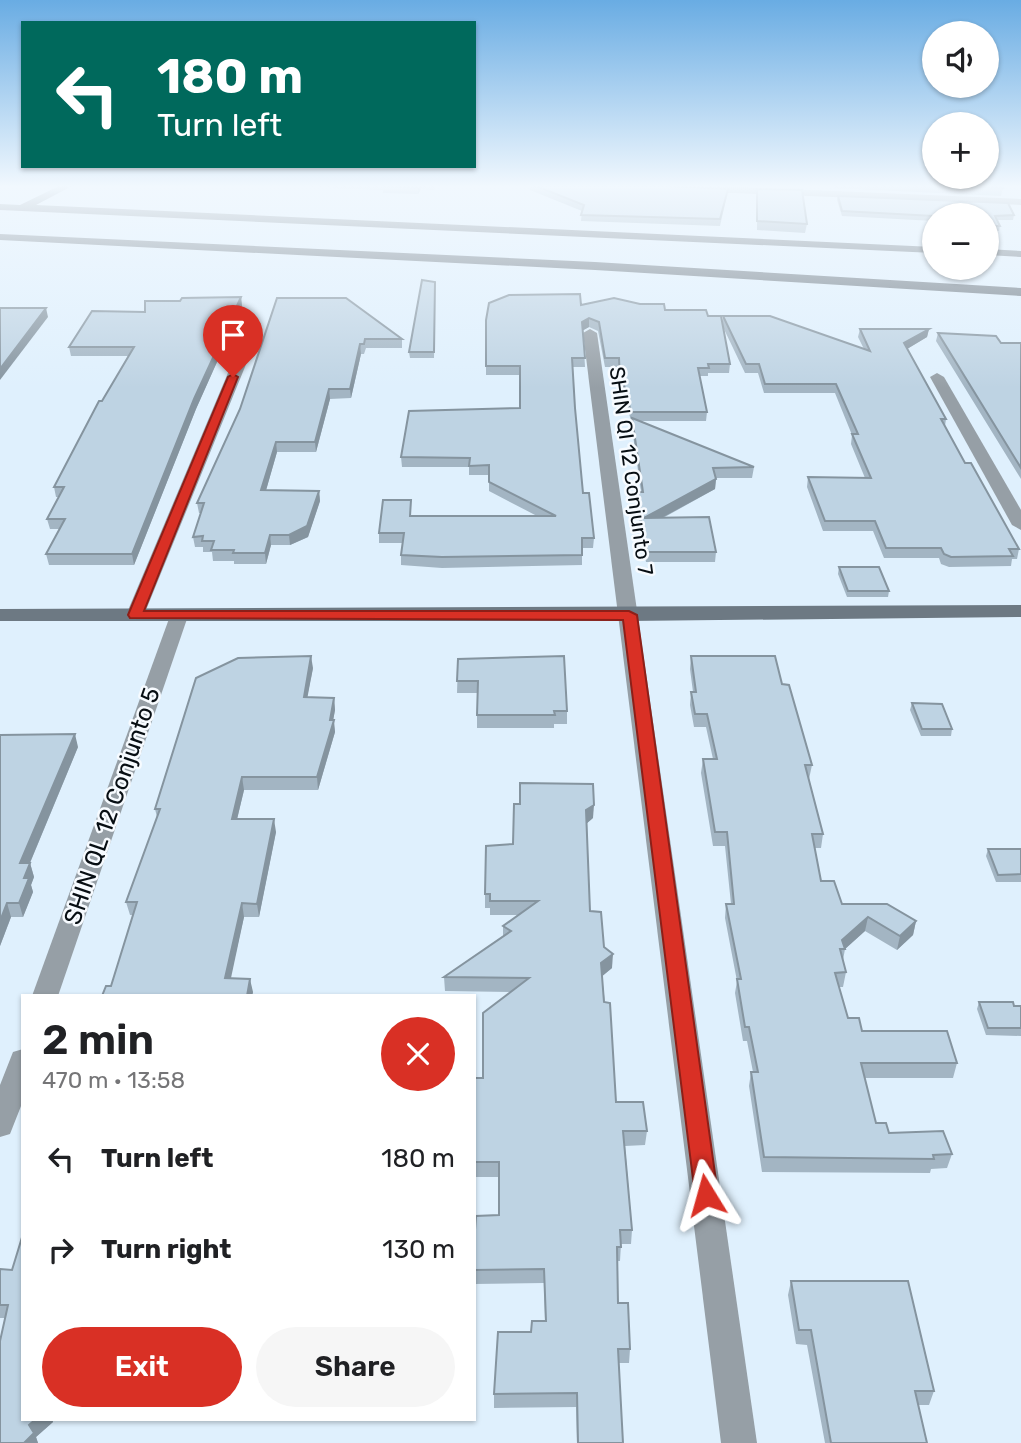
<!DOCTYPE html>
<html lang="en">
<head>
<meta charset="utf-8">
<style>
	:root { --surface:#fff; --page:#f6f6f6; --text:#202124; --muted:#757577; --accent:#d93025 }
	body { margin:0; font-family:Rubik,sans-serif; background:var(--page); color:var(--text); height:100vh; display:flex; flex-direction:column; font-size:26px; white-space:nowrap }
	* { box-sizing:border-box; margin:0 }
	p { font-size:23px; color:var(--muted) }
	.icon { flex:none; width:38px; height:38px; fill:none; stroke:currentColor; stroke-width:2; stroke-linecap:round; stroke-linejoin:round }
	.map { position:relative; flex:1; overflow:hidden }
	.details { position:absolute; left:21px; top:994px; width:455px; height:427px; display:flex; flex-direction:column; background:var(--surface); border-radius:0px; box-shadow:0 2px 5px #0004 }
	.details>* { flex:none }
	.top-card { position:absolute; left:21px; top:21px; width:455px; height:147px; border-radius:0px; box-shadow:0 2px 5px #0004; background:#00695c; color:#fff; overflow:hidden }
	.fabs { position:absolute; left:922px; top:21px; display:grid; gap:14px }
	.fabs a { display:grid; place-items:center; width:77px; height:77px; border-radius:50%; background:var(--surface); box-shadow:0 2px 5px #0004; font-size:35px }
	.pin { position:absolute; display:grid; place-items:center; width:60px; height:60px; color:#fff; margin:-72px -30px; border-radius:50% 50% 50% 0; rotate:-45deg; box-shadow:0 0 7px #0007 }
	.pin .icon { rotate:45deg }
	.me { position:absolute; width:77px; margin:-38px; rotate:352deg; stroke-linejoin:round; filter:drop-shadow(0 0 5px #0008) }
	.turn { display:flex; align-items:center; gap:24px; height:147px; padding:0 21px; font-size:32px }
	.turn .icon { width:91px; height:91px; stroke-width:2.5 }
	.turn b { display:block; font-size:49px; line-height:60px }
	.round { display:grid; place-items:center; flex:none; width:74px; height:74px; border-radius:37px; background:var(--page) }
	.overview { display:flex; align-items:center; justify-content:space-between; height:119px; padding:0 21px }
	h1 { font-size:42px; font-weight:600; line-height:52px }
	.action { display:flex; gap:14px; margin-top:auto; padding:14px 21px }
	.action a { flex:1; height:80px; border-radius:42px; background:var(--accent); color:#fff; font-size:28px; font-weight:600; line-height:80px; text-align:center }
	.action a+a { background:var(--page); color:var(--text) }
	ul { padding:0; list-style:none }
	li { display:flex; align-items:center; gap:21px; height:91px; padding:0 21px }
	li div { flex:1 }
	li b { display:block; font-size:26px }
	li em { font-style:normal }
	.map>svg:first-child { display:block }
</style>
</head>
<body>
<div class="map">
<svg width="1021" height="1443" viewBox="0 0 1021 1443">
	<rect width="100%" height="100%" fill="#dff0fd"/>
	<g fill="none" stroke-linecap="round" stroke-linejoin="round">
		<g fill="#969fa6" fill-rule="evenodd">
			<path d="M635,186H717L1021,199V205L640,189Z"/>
			<path d="M253,326L260,330L144,615L142,619H128L126,615L246,330Z"/>
			<path d="M590,329L597,333L757,1443H721L583,333Z"/>
			<path d="M937,373L944,377L1021,510V530L1012,525L930,377Z"/>
			<path d="M179,610L188,616L58,996H32L170,616Z"/>
			<path d="M23,1049V1101L10,1134L0,1137V1085L13,1052Z"/>
		</g>
		<g fill="#6d7983" fill-rule="evenodd">
			<path d="M59,186H72L36,205L934,247V253L0,210V204L20,205Z"/>
			<path d="M0,234L595,262L1021,288V296L595,270L0,240Z"/>
			<path d="M987,249L1021,251V257L987,255Z"/>
			<path d="M1021,605V617L629,621H0V609Z"/>
		</g>
	</g>
	<g fill="#a3b5c3">
		<path d="M290,186H436L434,190L421,189L418,194L383,193V190Z"/>
		<path d="M517,186H663L727,195L720,226L581,221L582,211L530,190V187Z"/>
		<path d="M833,186H1002L1003,188L1001,196L834,188Z"/>
		<path d="M757,189L807,224L805,233L757,230Z"/>
		<path d="M838,196L1014,215L1013,220H997L1000,226L999,231L987,230V215H934V221L842,216L837,200Z"/>
		<path d="M435,282L434,358H410L409,352Z"/>
		<path d="M241,297L242,306L196,409L134,565H49L46,554L60,529H50L47,519L59,497H56L54,487L128,356H71L69,347L145,312L180,301Z"/>
		<path d="M277,298L402,339V348H366L364,354H361L351,398L330,399L316,452H277L266,490L319,491L320,501L308,537L290,545H271L266,564H234V561H213L212,552H203V547H195L193,537L201,513H199L197,503L240,409Z"/>
		<path d="M581,305L665,310L708,316L722,322L723,316L864,349L858,337L860,329H929L927,337L907,349L946,419L945,426L965,463L1019,549L1017,559H1012L1011,566L949,567L941,564L939,558H884L873,531H823L807,487L808,477L865,478L851,444L852,435L835,393H764L758,373H745L723,327L730,364L729,373H708V376H700L707,412L706,421H639L754,467L752,478H716L715,489L663,518L716,552L715,562H646L640,530L637,503L638,492H641L632,428V421H631L623,390H620L618,367H605L598,331L589,327L583,330L585,367H573L575,408L583,493L594,538L593,548H582V565L442,568L401,565V555L403,543H379V533L411,500V516H537L489,491V475H469V467H402L401,457L520,408V375H486V320Z"/>
		<path d="M938,333L1001,343H1021V479L936,341Z"/>
		<path d="M839,567L889,591L888,597H847L838,574Z"/>
		<path d="M691,656L782,684L812,765L809,779L823,834L821,848H815L821,881L842,904L916,921L913,935L897,950L865,931L845,949L843,960L846,972L843,987H839L848,1018L862,1031L957,1063L953,1078H865L876,1123L889,1133L952,1154L947,1168L931,1169L930,1173L762,1172L749,1086L751,1072H753L747,1041H743L735,993L737,981L725,918L726,904H731L725,846H713L701,773L703,759H713L706,727H694L690,705L691,692H693L690,669Z"/>
		<path d="M458,659L567,711V724H554V728H477V693H457Z"/>
		<path d="M313,668L307,697L334,698L335,710L333,720L335,732L318,790H244L237,819L276,832L259,917H244L230,978L253,992L252,996H102L111,986L133,915H130L126,902L157,817L155,809Z"/>
		<path d="M912,703L952,729L951,736H921L910,710Z"/>
		<path d="M0,735L78,747L30,863L34,877L31,885L33,892L23,917H11L0,946Z"/>
		<path d="M593,818L587,823L590,911L612,968L602,976L616,1102L647,1131L645,1145L625,1146L632,1230L631,1244H621L620,1261H618V1303L630,1349L629,1363H619L623,1443H577L576,1407L494,1408V1394L531,1332L545,1321L544,1283L474,1284V1243L499,1215V1177H474V1078H483L511,992L445,991L444,977L503,936V926L518,915H490V908H485V894L513,844Z"/>
		<path d="M988,849H1021V882H996L986,856Z"/>
		<path d="M979,1002L1021,1006V1036L986,1035L977,1009Z"/>
		<path d="M0,1269L12,1270L23,1419H52L53,1422L36,1437L38,1443H0L5,1318H0Z"/>
		<path d="M791,1281L934,1391L929,1405H918L927,1443H825L807,1345L796,1344L788,1295Z"/>
	</g>
	<g fill="#85949f">
		<path d="M419,186H421V189L418,194V188Z"/>
		<path d="M241,297L242,306L196,409L134,565L132,554L194,399Z"/>
		<path d="M46,308L48,317L0,380V369Z"/>
		<path d="M589,318V327L582,331V322Z"/>
		<path d="M929,329L927,337L902,352L904,343Z"/>
		<path d="M360,344L361,354L351,398L350,389Z"/>
		<path d="M329,389L330,399L316,452L315,442Z"/>
		<path d="M276,442L277,452L263,501L261,490Z"/>
		<path d="M716,479L715,489L643,528L644,518Z"/>
		<path d="M319,491L320,501L308,537L290,545L289,535Z"/>
		<path d="M270,535L271,545L266,564L265,553Z"/>
		<path d="M311,656L313,668L305,710L304,697Z"/>
		<path d="M334,698L335,710L332,727L334,720L335,732L318,790L317,777Z"/>
		<path d="M75,734L78,747L24,877L20,863Z"/>
		<path d="M242,777L244,790L234,832L232,819Z"/>
		<path d="M594,805L593,818L586,824V810Z"/>
		<path d="M274,819L276,832L259,917L257,904Z"/>
		<path d="M30,863L34,877L31,885L33,892L23,917L19,903L24,878Z"/>
		<path d="M7,903L11,917L0,946V921Z"/>
		<path d="M242,903L244,917L228,992L225,978Z"/>
		<path d="M868,917L865,931L845,949L842,940Z"/>
		<path d="M916,921L913,935L897,950L900,936Z"/>
		<path d="M613,954L612,968L600,978L601,963Z"/>
		<path d="M250,979L253,992L252,996H247Z"/>
		<path d="M36,1419H52L53,1422L36,1437L38,1443H24L29,1425Z"/>
	</g>
	<g fill="#bed3e3" stroke="#85949f" stroke-width="2">
		<path d="M383,186H419L418,188Z"/>
		<path d="M536,186H663L728,189L720,219L581,215L584,205Z"/>
		<path d="M961,186H1002L1003,188Z"/>
		<path d="M757,189L802,190L807,224L757,221Z"/>
		<path d="M838,196L1008,203L1014,215L995,216L1000,226H987V215H934V216L842,211Z"/>
		<path d="M422,280L435,282L434,352H409Z"/>
		<path d="M580,294L581,305L614,298L640,304H664L665,310H706L708,316H721L730,364H708L709,368H698L707,412H631L623,381H620L619,358H605L599,322L589,318L582,322L585,358H572L575,408L583,493H589L594,538H582V555L442,557L401,555L404,533H379L383,500H411L410,516H556L489,482V465L469,466L470,458L401,457L409,411L520,408V366H486V320L489,303L509,295Z"/>
		<path d="M241,297L194,399L132,554H46L65,519H47L64,487H54L99,401H102L134,347H69L92,311L145,312V301H180L182,298Z"/>
		<path d="M277,298H346L402,339H365L364,344H360L350,389H329L315,442H276L261,490L319,491L307,526L289,535H270L265,553H233L234,550H211L214,541H202L203,536L193,537L204,503H197L240,409Z"/>
		<path d="M0,308H46L0,369Z"/>
		<path d="M723,316H770L870,351L860,329H929L904,343L946,419H941L965,463H971L1019,549H1009L1013,556L951,557L944,554L941,548H886L875,521H825L808,477L871,478L852,434H858L836,384H765L759,364H746Z"/>
		<path d="M938,333L996,336L1001,343H1021V468Z"/>
		<path d="M632,418L754,467L713,468L716,479L644,518L709,517L716,552H647L641,520L638,492H643Z"/>
		<path d="M839,567H879L889,591H848Z"/>
		<path d="M311,656L304,697L334,698L330,720H334L317,777H242L232,819H274L257,904L242,903L225,978L250,979L247,996H102L106,986H111L137,902H126L160,809H155L196,678L238,658Z"/>
		<path d="M564,656L567,711H554L555,715H477L478,681H457L458,659Z"/>
		<path d="M691,656H775L782,684L789,685L812,765H805L823,834H812L821,881H834L842,904H887L916,921L900,936L868,917L842,940L845,949H840L846,972L835,973L848,1018H859L862,1031H947L957,1063H861L876,1123H886L889,1133L943,1131L952,1154L933,1155L934,1159L764,1157L751,1072H758L749,1027H745L737,979H741L726,904H734L727,832H715L703,759H717L707,714H695L691,692H696Z"/>
		<path d="M912,703L942,704L952,729H922Z"/>
		<path d="M75,734L20,863H30L24,878H29L19,903H7L0,921V735Z"/>
		<path d="M520,783L593,784L594,805L586,810L590,911L601,912L604,947L613,954L601,963L604,1002L610,1003L616,1102H643L647,1131H623L632,1230H620L621,1247H617L618,1303H628L630,1349H618L623,1443H578L577,1393L494,1394L498,1332H531L532,1321H546L544,1269L474,1270V1243L476,1216L499,1215V1162H474V1078H483V1013L529,978L444,977L511,931L503,926L538,901H490V894H485L486,846L513,844L514,804H520Z"/>
		<path d="M988,849H1021V874L998,875Z"/>
		<path d="M979,1002H1013L1014,1006H1021V1028H988Z"/>
		<path d="M23,1234V1419H36L29,1425L34,1433L24,1443H0V1341L8,1305H0V1269L12,1270Z"/>
		<path d="M791,1281H908L934,1391H915L927,1443H831L811,1330H799Z"/>
	</g>
	<linearGradient id="sky" x2="0" y2="1"><stop stop-color="#69ace3"/><stop offset="0.48" stop-color="#f1f8fe"/><stop offset="1" stop-color="#f1f8fe" stop-opacity="0"/></linearGradient>
	<rect width="1021" height="388" fill="url(#sky)"/>
	<path fill="#d93025" stroke="#8d1f18" stroke-width="2" d="M233,374L238,377L144,611H629L637,615L718,1195L714,1202L706,1205L698,1202L695,1195L623,620L130,618L128,615L228,377Z"/>
	<g text-anchor="middle" stroke-width="5" stroke-linejoin="round" paint-order="stroke">
		<g font-size="21" fill="#070e13" stroke="#f7fbff">
			<text transform="translate(631 471) rotate(82)" y="7">SHIN QI 12 Conjunto 7</text>
		</g>
		<g font-size="24" fill="#070e13" stroke="#f7fbff">
			<text transform="translate(112 806) rotate(-71)" y="8">SHIN QL 12 Conjunto 5</text>
		</g>
	</g>
</svg>
<div class="fabs">
<a><svg class="icon" aria-label="sound" viewBox="0 0 24 24"><path d="M4 9h4l5-4v14l-5-4H4zM17 9q2 3 0 6"/></svg></a>
<a>+</a>
<a>−</a>
</div>
<div class="pin" style="left:233px;top:377px;background:#d93025"><svg class="icon" aria-label="arrive" viewBox="0 0 24 24"><path d="M6 21V4h12l-3 4 3 4H6"/></svg></div>
<svg class="me" style="left:706px;top:1195px" viewBox="-20 -20 40 40"><path d="M0-17L14 15 0 8-14 15z" fill="#d93025" stroke="#fff" stroke-width="4"/></svg>
<div class="top-card">
<div class="turn"><svg class="icon" aria-label="left" viewBox="0 0 24 24"><path d="M17 20v-9H6M10 6l-5 5 5 5"/></svg><div><b>180 m</b>Turn left</div></div>
</div>
<section class="details">
<div class="overview"><div><h1>2 min</h1><p>470 m · 13:58</p></div><a class="round" style="background:#d93025;color:#fff"><svg class="icon" aria-label="close" viewBox="0 0 24 24"><path d="M6 6l12 12M18 6L6 18"/></svg></a></div>
<ul>
<li><svg class="icon" aria-label="left" viewBox="0 0 24 24"><path d="M17 20v-9H6M10 6l-5 5 5 5"/></svg><div><b>Turn left</b></div><em>180 m</em></li>
<li><svg class="icon" aria-label="right" viewBox="0 0 24 24"><path d="M7 20v-9h11M14 6l5 5-5 5"/></svg><div><b>Turn right</b></div><em>130 m</em></li>
</ul>
<div class="action"><a>Exit</a><a>Share</a></div>
</section>
</div>
</body>
</html>
